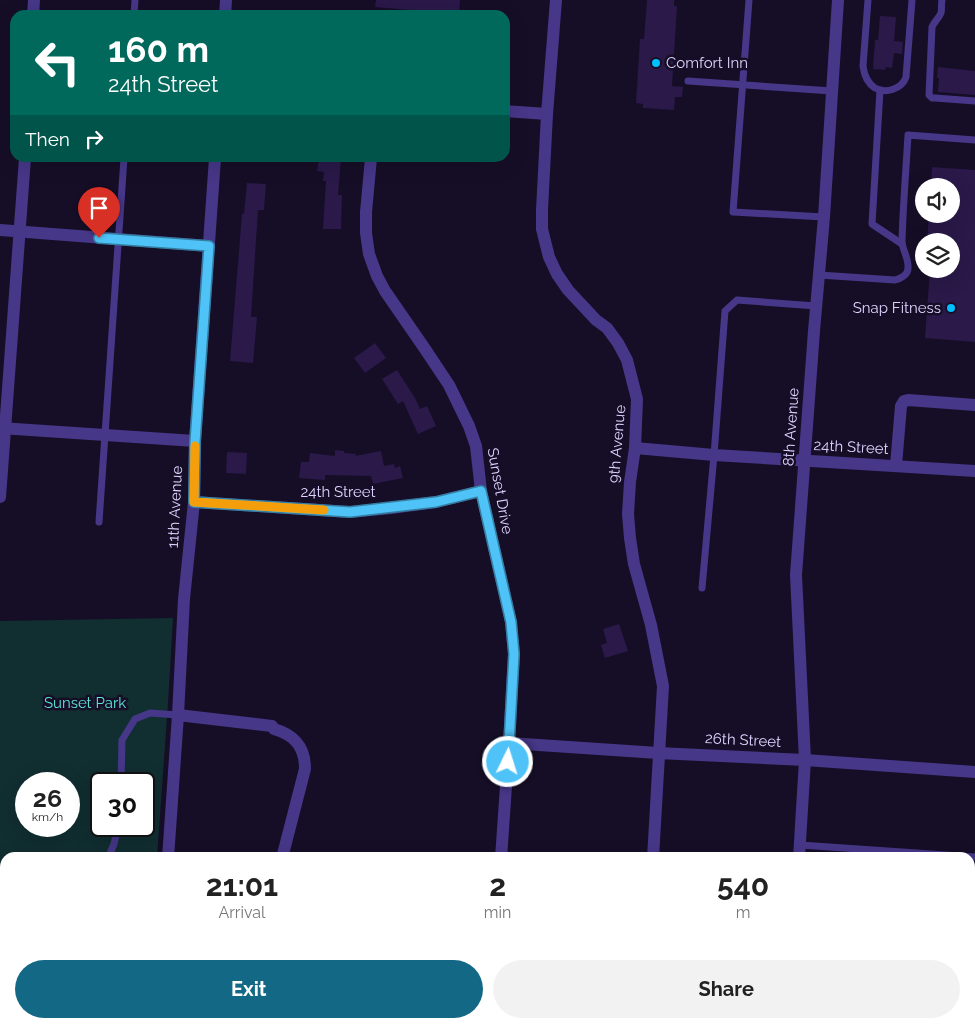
<!DOCTYPE html>
<html lang="en">
<head>
<meta charset="utf-8">
<style>
	:root { --surface:#fff; --page:#f2f2f2; --text:#222; --muted:#767676; --accent:#136985 }
	body { margin:0; font-family:Raleway,sans-serif; background:var(--page); color:var(--text); height:100vh; display:flex; flex-direction:column; font-size:19px; white-space:nowrap }
	* { box-sizing:border-box; margin:0 }
	p { font-size:16px; color:var(--muted) }
	.icon { flex:none; width:28px; height:28px; fill:none; stroke:currentColor; stroke-width:2; stroke-linecap:round; stroke-linejoin:round }
	.map { position:relative; flex:1; overflow:hidden }
	.sheet { position:absolute; left:0px; top:852px; width:975px; height:176px; display:flex; flex-direction:column; background:var(--surface); border-radius:15px 15px 0 0; box-shadow:0 5px 20px #0002 }
	.sheet>* { flex:none }
	.hud { position:absolute; left:10px; top:10px; width:500px; height:152px; border-radius:15px; box-shadow:0 5px 20px #0002; background:#00695c; color:#fff; overflow:hidden }
	.tools { position:absolute; left:915px; top:178px; display:grid; gap:10px }
	.tools a { display:grid; place-items:center; width:45px; height:45px; border-radius:50%; background:var(--surface); box-shadow:0 5px 20px #0002; font-size:25px }
	.speed { position:absolute; left:15px; top:772px; display:flex; gap:10px; font-size:25px; font-weight:700; text-align:center }
	.speed>* { display:grid; place-content:center; width:65px; height:65px; border-radius:50%; background:var(--surface); box-shadow:0 5px 20px #0002; line-height:1 }
	.speed small { font-size:12px; font-weight:400 }
	.speed .limit { border:2px solid #111; border-radius:8px; background:#fff; color:#111 }
	.pin { position:absolute; display:grid; place-items:center; width:42px; height:42px; color:#fff; margin:-51px -21px; border-radius:50% 50% 50% 0; rotate:-45deg; box-shadow:0 0 5px #0007 }
	.pin .icon { rotate:45deg }
	.me { position:absolute; width:55px; margin:-28px; rotate:4deg; stroke-linejoin:round; filter:drop-shadow(0 0 4px #0008) }
	.turn { display:flex; align-items:center; gap:18px; height:105px; padding:0 15px; font-size:22px }
	.turn .icon { width:65px; height:65px; stroke-width:2.5 }
	.turn b { display:block; font-size:35px; line-height:42px }
	.then { display:flex; align-items:center; height:48px; padding:0 15px; background:#0003; gap:10px; font-size:19px }
	.eta { display:flex; justify-content:space-evenly; align-items:center; height:85px; text-align:center }
	.eta b { font-size:30px; font-weight:700; line-height:35px }
	.primary-button { display:flex; gap:10px; margin-top:auto; padding:10px 15px }
	.primary-button a { flex:1; height:58px; border-radius:30px; background:var(--accent); color:#fff; font-size:20px; font-weight:700; line-height:58px; text-align:center }
	.primary-button a+a { background:var(--page); color:var(--text) }
	.map>svg:first-child { display:block }
</style>
</head>
<body>
<div class="map">
<svg width="975" height="1028" viewBox="0 0 975 1028">
	<rect width="100%" height="100%" fill="#160e27"/>
	<path fill="#112e31" fill-rule="evenodd" d="M173,618L168,703L157,857L5,858V1024H34V1028H0V621ZM26,784H69V826H26ZM101,784H144V826H101Z"/>
	<g fill="#2a1949">
		<path d="M376,0H460L459,14L375,7Z"/>
		<path d="M647,0H674V6H677L672,86L683,87L682,97H675L674,110L643,108V104L636,103L640,39H644Z"/>
		<path d="M880,16L896,17L894,41L903,42L902,54L894,53L892,68L886,67L885,70L873,69L875,40H878Z"/>
		<path d="M938,67L975,71V95L938,92L939,78H937Z"/>
		<path d="M319,158H341L338,195H342L341,229H323L326,181H323L324,172L317,171Z"/>
		<path d="M932,167L975,170V342L925,338L930,269H951V241H927L929,214H951V186H931Z"/>
		<path d="M247,183L266,184L264,210H258L251,317H257L253,363L230,361L242,214H244Z"/>
		<path d="M375,343L386,358L365,373L354,358Z"/>
		<path d="M397,370L415,398L420,409L427,406L436,426L418,434L403,401L398,404L382,379Z"/>
		<path d="M335,450L344,451V453L356,454L355,456L381,451L384,466L394,464L395,468L400,466L403,478L373,484L371,476L325,475V480L299,478L301,462H309L310,453L335,456Z"/>
		<path d="M227,452L247,453L246,474L226,473Z"/>
		<path d="M619,624L628,651L605,658L601,645L607,643L603,629Z"/>
	</g>
	<g fill="none" stroke-linecap="round" stroke-linejoin="round">
		<g stroke="#463788" stroke-width="7">
			<path d="M749,0L733,212L824,217"/>
			<path d="M868,0L863,66C864,74 867,83 875,88C886,94 902,89 906,77L912,0"/>
			<path d="M942,0C941,4 942,9 941,13C939,18 934,22 932,27L929,95L932,98H935L975,101"/>
			<path d="M134,15L135,0"/>
			<path d="M688,81L832,91"/>
			<path d="M880,90L872,224L902,244"/>
			<path d="M819,275L895,280C902,278 908,275 908,268C909,258 902,250 902,241C903,206 906,170 908,135L975,140"/>
			<path d="M99,522L124,158"/>
			<path d="M702,588L714,455L725,311L737,300L816,306"/>
			<path d="M121,784L122,740L135,719L150,713L178,715"/>
			<path d="M800,845L975,857"/>
			<path d="M108,858L114,844L118,826"/>
			<path d="M0,936L5,935"/>
		</g>
		<g stroke="#463788" stroke-width="12">
			<path d="M556,0L547,114L542,210V229L549,257L557,274L568,290L596,320L607,328L618,343L627,360L637,399L635,448L630,482L628,514L630,538L634,564L651,625L663,686L653,858"/>
			<path d="M33,15L34,0"/>
			<path d="M225,15L226,0"/>
			<path d="M505,111L547,114"/>
			<path d="M371,158L366,212V233L369,254L377,276L385,291L425,349L449,385L469,426L476,446L481,491L511,622L514,654L509,743L501,858"/>
			<path d="M0,230L209,246"/>
			<path d="M0,428L195,441"/>
			<path d="M635,448L714,455L975,471"/>
			<path d="M896,465L901,406L904,401L908,400L975,405"/>
			<path d="M0,497L25,158"/>
			<path d="M194,502L350,512L391,508L436,502L481,491"/>
			<path d="M178,715L272,726L274,729C295,735 305,747 305,769L282,858"/>
			<path d="M509,743L658,753L805,760L975,772"/>
			<path d="M168,858L178,715L184,599L194,502L195,441L215,158"/>
			<path d="M799,858L805,760L796,575L814,331L824,217L838,0"/>
			<path d="M970,941H975"/>
			<path d="M157,1028V1024"/>
			<path d="M442,1028L445,1024"/>
			<path d="M642,1028L643,1024"/>
			<path d="M789,1028V1024"/>
		</g>
	</g>
	<g fill="none" stroke-linecap="round" stroke-linejoin="round">
		<defs>
			<path id="route" d="M99,238L209,246L195,442L194,502L350,512L436,502L481,491L511,622L514,654L508,762"/>
		</defs>
		<use href="#route" stroke="#337fa1" stroke-width="12"/>
		<use href="#route" stroke="#4fc3f7" stroke-width="9"/>
		<path stroke="#f59e0b" stroke-width="9" d="M195,446L194,502L324,510"/>
	</g>
	<g fill="#00bfff" stroke="#160e27" stroke-width="2">
		<circle cx="656" cy="63" r="5"/>
		<circle cx="951" cy="308" r="5"/>
	</g>
	<g text-anchor="middle" stroke-width="5" stroke-linejoin="round" paint-order="stroke">
		<g font-size="15" fill="#dfd4ff" stroke="#160e27" text-anchor="start">
			<text x="666" y="68">Comfort Inn</text>
			<text x="941" y="313" text-anchor="end">Snap Fitness</text>
		</g>
		<g font-size="15" fill="#dfd4ff" stroke="#160e27">
			<text transform="translate(791 427) rotate(-86)" y="5">8th Avenue</text>
			<text transform="translate(617 444) rotate(-85)" y="5">9th Avenue</text>
			<text transform="translate(851 447) rotate(3)" y="5">24th Street</text>
			<text transform="translate(500 491) rotate(80)" y="5">Sunset Drive</text>
			<text x="338" y="497">24th Street</text>
			<text transform="translate(175 507) rotate(-87)" y="5">11th Avenue</text>
			<text transform="translate(743 740) rotate(3)" y="5">26th Street</text>
		</g>
		<g font-size="15" fill="#59e6d8" stroke="#160e27">
			<text x="85" y="708">Sunset Park</text>
		</g>
	</g>
</svg>
<div class="tools">
<a><svg class="icon" aria-label="sound" viewBox="0 0 24 24"><path d="M4 9h4l5-4v14l-5-4H4zM17 9q2 3 0 6"/></svg></a>
<a><svg class="icon" aria-label="layers" viewBox="0 0 24 24"><path d="M12 4l9 5-9 5-9-5zM3 14l9 5 9-5"/></svg></a>
</div>
<div class="speed"><div>26<small>km/h</small></div><div class="limit">30</div></div>
<div class="pin" style="left:99px;top:238px;background:#d93025"><svg class="icon" aria-label="arrive" viewBox="0 0 24 24"><path d="M6 21V4h12l-3 4 3 4H6"/></svg></div>
<svg class="me" style="left:508px;top:762px" viewBox="-20 -20 40 40"><circle r="17" fill="#4fc3f7" stroke="#fff" stroke-width="3"/><path d="M0-11L8 9 0 5-8 9z" fill="#fff"/></svg>
<div class="hud">
<div class="turn"><svg class="icon" aria-label="left" viewBox="0 0 24 24"><path d="M17 20v-9H6M10 6l-5 5 5 5"/></svg><div><b>160 m</b>24th Street</div></div>
<div class="then">Then<svg class="icon" aria-label="right" viewBox="0 0 24 24"><path d="M7 20v-9h11M14 6l5 5-5 5"/></svg></div>
</div>
<section class="sheet">
<div class="eta">
<div><b>21:01</b><p>Arrival</p></div>
<div><b>2</b><p>min</p></div>
<div><b>540</b><p>m</p></div>
</div>
<div class="primary-button"><a>Exit</a><a>Share</a></div>
</section>
</div>
</body>
</html>
